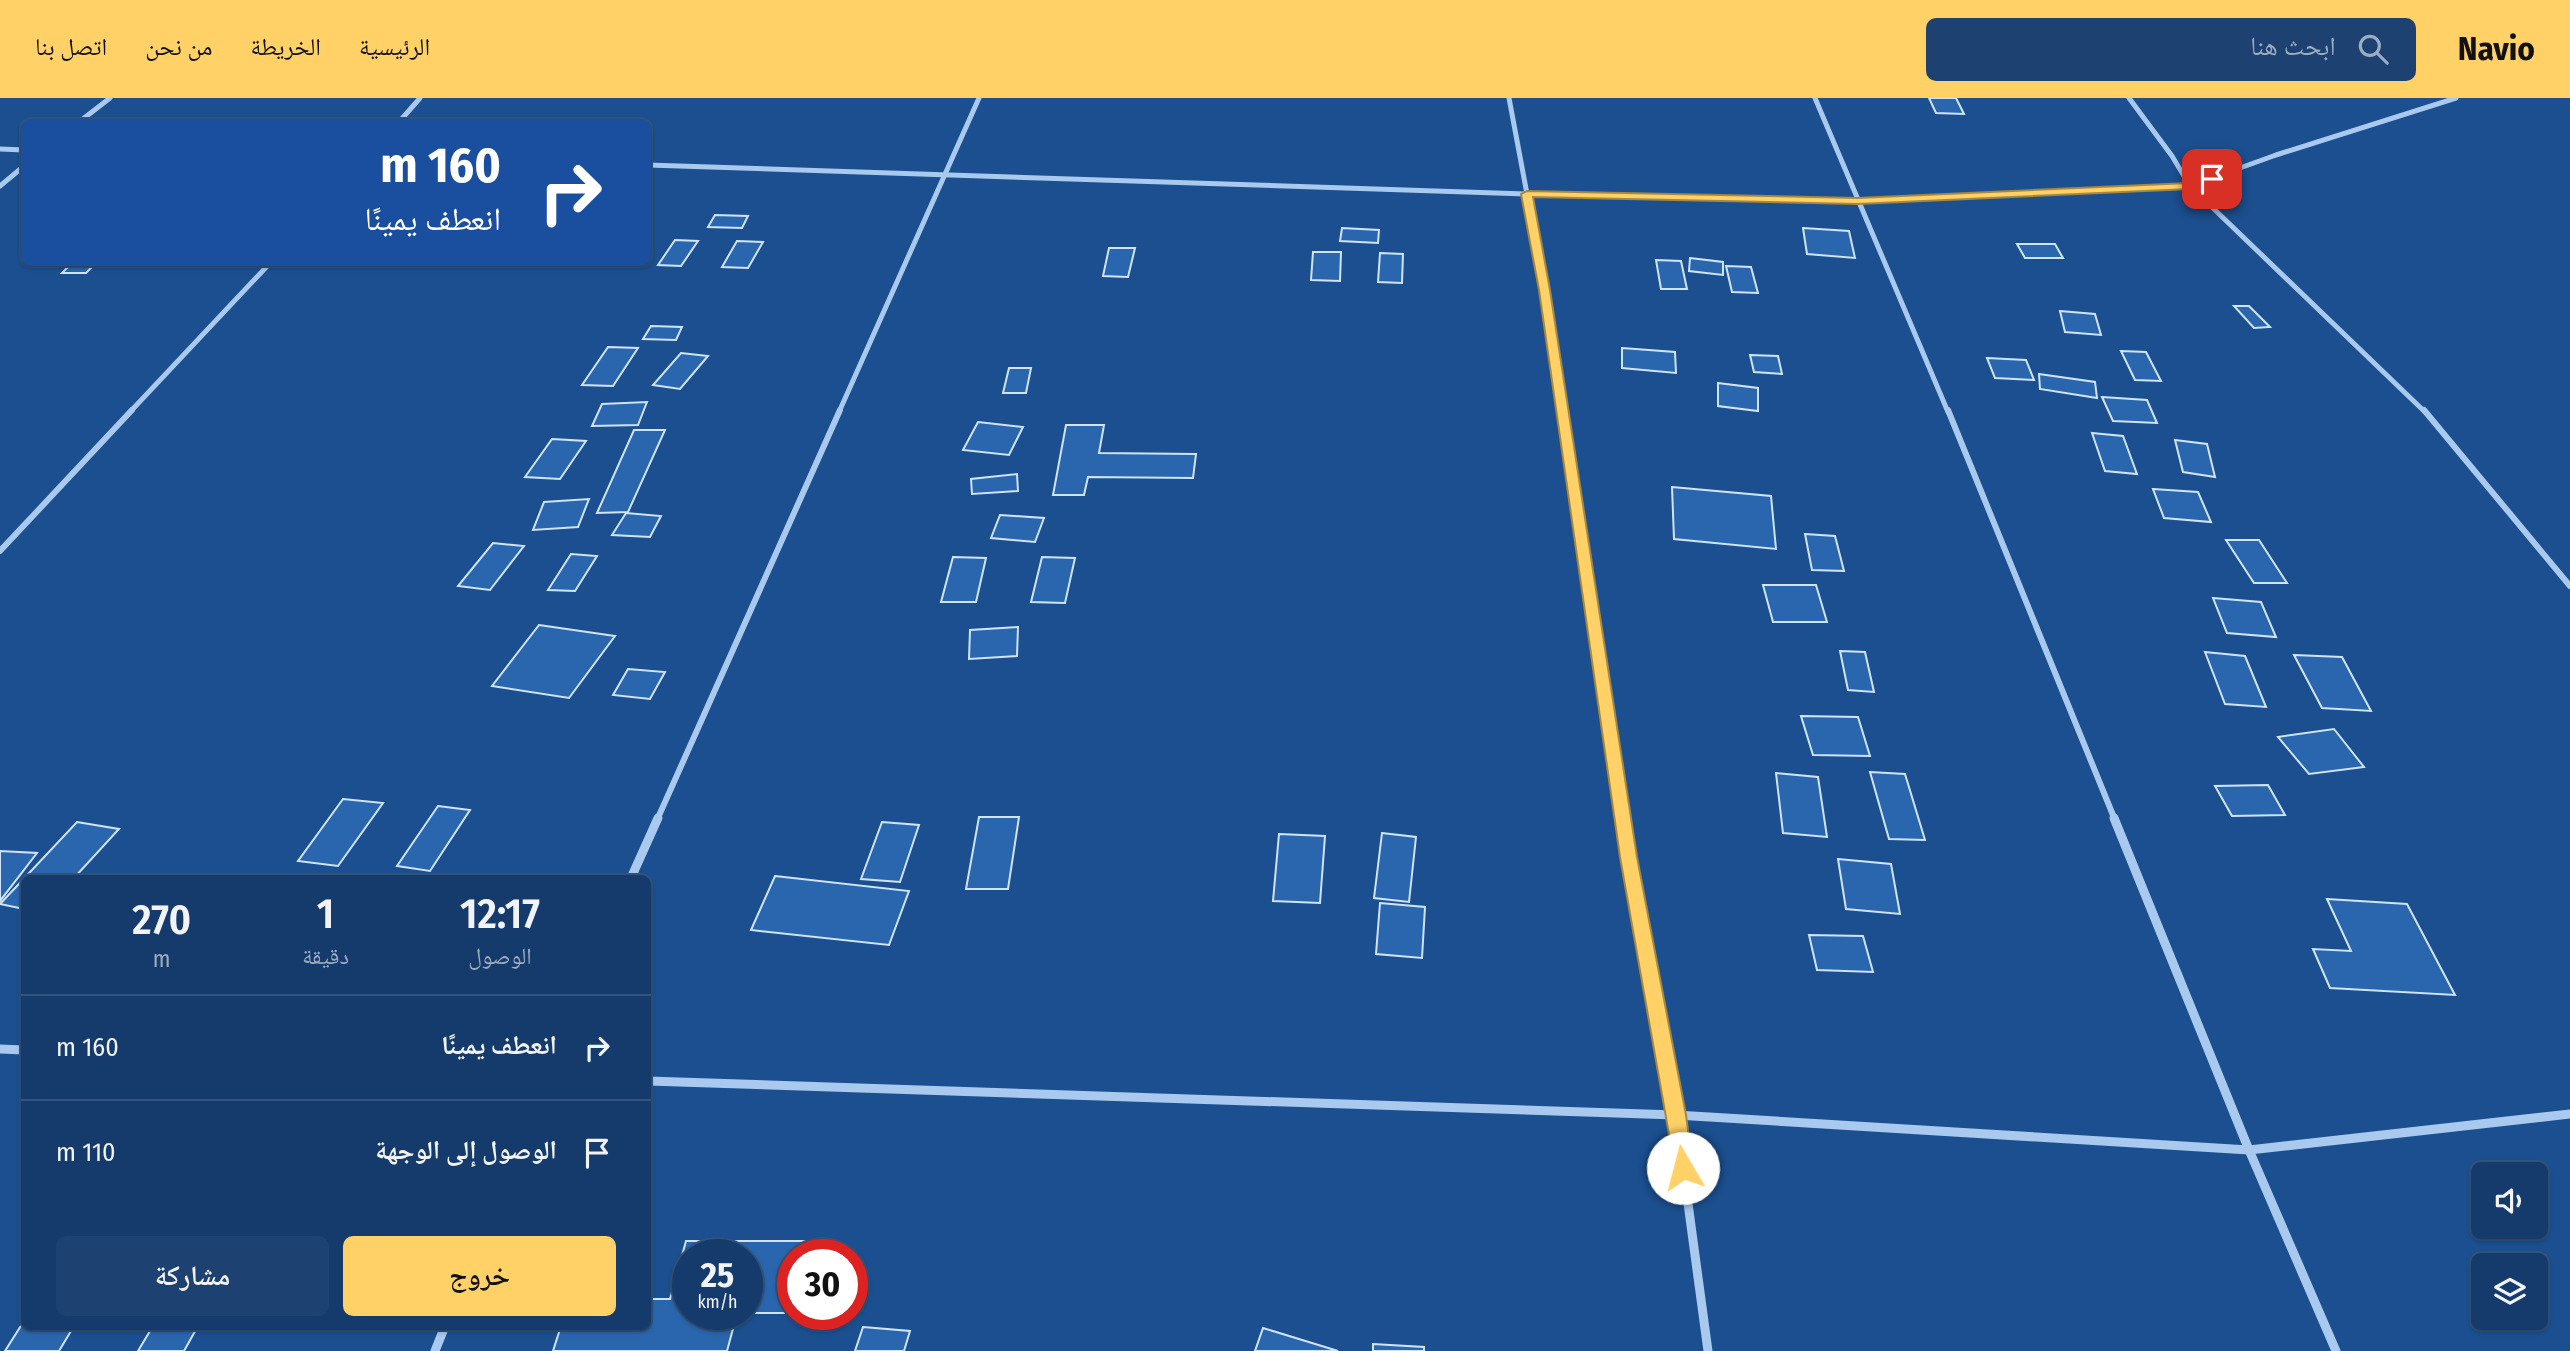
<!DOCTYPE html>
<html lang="ar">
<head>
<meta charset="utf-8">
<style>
	:root { --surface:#143b6b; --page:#1d4271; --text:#f1f3f6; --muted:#9dadc1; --line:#33557e; --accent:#ffd166 }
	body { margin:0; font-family:"Fira Sans Condensed","Noto Naskh Arabic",sans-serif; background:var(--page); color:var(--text); direction:rtl; height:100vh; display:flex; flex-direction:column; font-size:26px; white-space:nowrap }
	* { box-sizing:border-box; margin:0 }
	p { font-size:23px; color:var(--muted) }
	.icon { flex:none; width:38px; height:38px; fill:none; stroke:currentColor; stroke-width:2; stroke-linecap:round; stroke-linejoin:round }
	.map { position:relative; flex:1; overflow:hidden; direction:ltr }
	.details { position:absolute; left:21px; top:777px; width:630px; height:455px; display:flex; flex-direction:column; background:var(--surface); border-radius:10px; box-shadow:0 2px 5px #0004,0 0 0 2px var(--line); direction:rtl }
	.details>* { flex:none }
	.hud { position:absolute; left:21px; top:21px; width:630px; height:147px; border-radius:10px; box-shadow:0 2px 5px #0004,0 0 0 2px var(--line); direction:rtl; background:#1a4fa0; color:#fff; overflow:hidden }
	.buttons { position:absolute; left:2471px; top:1064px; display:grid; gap:14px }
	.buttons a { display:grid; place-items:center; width:77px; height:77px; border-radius:10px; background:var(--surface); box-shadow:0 2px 5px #0004,0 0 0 2px var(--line); font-size:35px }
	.speed { position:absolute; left:672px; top:1141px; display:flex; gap:14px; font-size:35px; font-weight:700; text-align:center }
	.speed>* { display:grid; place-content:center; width:91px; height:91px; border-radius:50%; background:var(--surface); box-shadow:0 2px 5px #0004,0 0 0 2px var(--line); line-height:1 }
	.speed small { font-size:18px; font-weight:400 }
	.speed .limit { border:10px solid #d22; background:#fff; color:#111 }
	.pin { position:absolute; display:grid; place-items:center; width:60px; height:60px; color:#fff; margin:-30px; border-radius:14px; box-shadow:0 4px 10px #0006 }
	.me { position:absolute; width:77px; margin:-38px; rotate:352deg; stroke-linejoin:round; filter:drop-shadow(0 0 5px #0008) }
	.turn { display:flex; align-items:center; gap:24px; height:147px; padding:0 35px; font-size:32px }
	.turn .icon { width:91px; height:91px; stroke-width:2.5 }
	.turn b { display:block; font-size:49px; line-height:60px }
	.eta { display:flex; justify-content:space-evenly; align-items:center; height:119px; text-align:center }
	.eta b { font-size:42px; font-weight:600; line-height:49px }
	.cta { display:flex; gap:14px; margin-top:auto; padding:14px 35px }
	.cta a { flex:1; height:80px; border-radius:10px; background:var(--accent); color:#111; font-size:28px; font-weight:600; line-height:80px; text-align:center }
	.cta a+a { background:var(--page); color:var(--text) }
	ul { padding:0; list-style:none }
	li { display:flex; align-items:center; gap:21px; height:105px; padding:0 35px; border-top:2px solid var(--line) }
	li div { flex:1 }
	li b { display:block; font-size:26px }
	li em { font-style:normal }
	header { display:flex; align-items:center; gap:42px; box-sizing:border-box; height:98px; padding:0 35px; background:var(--accent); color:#111 }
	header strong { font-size:33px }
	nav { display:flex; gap:38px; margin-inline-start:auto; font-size:24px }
	.search { width:490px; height:63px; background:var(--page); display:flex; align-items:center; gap:18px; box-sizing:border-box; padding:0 24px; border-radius:10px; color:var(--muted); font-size:26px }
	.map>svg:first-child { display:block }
</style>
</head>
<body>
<header>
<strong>Navio</strong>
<div class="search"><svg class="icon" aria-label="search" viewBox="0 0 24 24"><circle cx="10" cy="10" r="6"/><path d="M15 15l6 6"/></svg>ابحث هنا</div>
<nav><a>الرئيسية</a><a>الخريطة</a><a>من نحن</a><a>اتصل بنا</a></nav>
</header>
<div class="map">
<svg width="2570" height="1253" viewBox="0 0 2570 1253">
	<rect width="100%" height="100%" fill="#1b4f8f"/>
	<g fill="#2a66ad" stroke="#cfe3fa" stroke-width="2">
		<path d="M1929,0H1956L1964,16L1936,15Z"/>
		<path d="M715,117L748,118L742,130L708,129Z"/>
		<path d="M1342,130L1379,132L1378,145L1340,143Z"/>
		<path d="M1803,130L1849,133L1855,160L1807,156Z"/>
		<path d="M675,142L698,143L681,168L658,167Z"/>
		<path d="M737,143L763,144L748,170L722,169Z"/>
		<path d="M2017,146H2055L2063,160H2025Z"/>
		<path d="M1109,150H1135L1128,179L1103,178Z"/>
		<path d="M1313,154H1341L1340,183L1311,182Z"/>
		<path d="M1380,155L1403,156L1402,185L1378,184Z"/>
		<path d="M1690,160L1723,164V177L1689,173Z"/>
		<path d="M1656,162L1681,163L1687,191H1661Z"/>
		<path d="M73,164H97L86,175H62Z"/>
		<path d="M1726,168L1751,169L1758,195L1732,194Z"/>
		<path d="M2234,208H2249L2270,229L2254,230Z"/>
		<path d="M2060,213L2095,216L2101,237L2065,234Z"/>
		<path d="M651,228L682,229L676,242L643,241Z"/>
		<path d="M608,249L638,250L613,288L582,287Z"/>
		<path d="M1622,250L1675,254L1676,275L1622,270Z"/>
		<path d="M2121,253L2146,254L2161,283L2135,282Z"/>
		<path d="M681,255L708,258L680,291L653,287Z"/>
		<path d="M1750,257L1778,258L1782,276L1754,274Z"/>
		<path d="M1987,260L2026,262L2034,282L1995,280Z"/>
		<path d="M1009,270H1031L1026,295H1003Z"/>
		<path d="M2039,276L2095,284L2097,300L2040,291Z"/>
		<path d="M1718,285L1758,290V313L1718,308Z"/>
		<path d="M2102,299L2147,302L2157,325L2113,323Z"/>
		<path d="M647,304L638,327L592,328L602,306Z"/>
		<path d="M978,324L1023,329L1009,357L963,352Z"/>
		<path d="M1066,327H1104L1099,355L1196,356L1193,380L1088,379L1084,397H1053Z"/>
		<path d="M634,332H665L628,414L597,415Z"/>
		<path d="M2092,335L2123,338L2137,376L2105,373Z"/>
		<path d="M552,341L586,343L560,381L525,379Z"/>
		<path d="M2175,342L2207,346L2215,379L2183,374Z"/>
		<path d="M1017,376L1018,393L972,396L971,381Z"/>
		<path d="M1672,389L1771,398L1776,451L1674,441Z"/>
		<path d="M2153,391L2198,394L2211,424L2164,420Z"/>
		<path d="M589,401L578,429L533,432L544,404Z"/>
		<path d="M626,415L661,418L650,439L612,437Z"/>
		<path d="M1000,417L1044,420L1035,444L991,440Z"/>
		<path d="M1805,436L1835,438L1844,473L1812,472Z"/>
		<path d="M2226,442H2259L2287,485H2254Z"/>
		<path d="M493,445L524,448L490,492L458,488Z"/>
		<path d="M571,456L597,458L575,493L548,492Z"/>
		<path d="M953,459L986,460L976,504H941Z"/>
		<path d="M1042,459L1075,460L1065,505L1031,504Z"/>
		<path d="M1763,487H1816L1827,524H1773Z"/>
		<path d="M2213,500L2261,504L2276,539L2227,535Z"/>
		<path d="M539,527L615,538L569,600L492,588Z"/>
		<path d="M1018,529L1017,558L969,561L970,532Z"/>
		<path d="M1840,553L1865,554L1874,594L1848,592Z"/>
		<path d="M2205,554L2245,558L2266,609L2225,606Z"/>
		<path d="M2294,557L2342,559L2371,613L2322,610Z"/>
		<path d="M628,571L665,574L650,601L613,597Z"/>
		<path d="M1801,618L1858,619L1870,658L1813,657Z"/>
		<path d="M2334,631L2364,669L2309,676L2278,639Z"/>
		<path d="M1870,674L1905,676L1925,742L1889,741Z"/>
		<path d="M1776,675L1818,679L1827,739L1783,735Z"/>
		<path d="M2268,687L2285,717L2232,718L2215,688Z"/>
		<path d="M343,701L383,705L338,768L298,763Z"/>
		<path d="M438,708L470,712L430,773L397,768Z"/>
		<path d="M979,719H1019L1008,791H966Z"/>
		<path d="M77,724L119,731L74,780H24V811L0,806Z"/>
		<path d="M882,724L919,727L900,784L861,781Z"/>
		<path d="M1382,735L1416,739L1409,804L1374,800Z"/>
		<path d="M1279,736L1325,738L1320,805L1273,803Z"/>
		<path d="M0,753L37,755L0,803Z"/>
		<path d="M1838,761L1891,766L1900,816L1846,811Z"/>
		<path d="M775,778L909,793L889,847L751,832Z"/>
		<path d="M2327,801L2407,806L2455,897L2330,890L2313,851L2351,853Z"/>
		<path d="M1380,805L1425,809L1422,860L1376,856Z"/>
		<path d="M1809,837L1863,838L1873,874L1817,872Z"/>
		<path d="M686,1143H805L802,1157H793V1196L788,1215H747V1157H688V1216H737L727,1253H553L561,1228H648V1201H670Z"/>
		<path d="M24,1223V1228H74L59,1253H5Z"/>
		<path d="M153,1228H198L184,1253H138Z"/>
		<path d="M863,1229L910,1233L904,1253H855Z"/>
		<path d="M1263,1230L1338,1253H1255Z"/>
		<path d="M1373,1246L1424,1249V1253H1373Z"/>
	</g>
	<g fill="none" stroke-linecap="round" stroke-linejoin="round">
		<g stroke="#a9c9ee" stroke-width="5">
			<path d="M1509,0L1545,192L1563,314"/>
			<path d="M1815,0L1948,314"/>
			<path d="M2129,0L2172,58L2190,88L2425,314"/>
			<path d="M79,24L110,0"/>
			<path d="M399,24L420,0"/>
			<path d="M0,51L24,52"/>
			<path d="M648,67L1526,96L1857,103L2190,88L2276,57L2456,0"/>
			<path d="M0,88L24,68"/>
			<path d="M130,314L271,164"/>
			<path d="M839,314L979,0"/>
		</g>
		<g stroke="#a9c9ee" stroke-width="6">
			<path d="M1563,312L1623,722"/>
			<path d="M1948,312L2115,722"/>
			<path d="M2424,312L2570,488"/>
			<path d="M0,453L132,312"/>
			<path d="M657,722L840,312"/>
		</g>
		<g stroke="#a9c9ee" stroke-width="9">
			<path d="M1622,720L1676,1017L1708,1253"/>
			<path d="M2114,720L2249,1052L2336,1253"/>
			<path d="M631,780L658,720"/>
			<path d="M0,951L24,952"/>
			<path d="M648,983L1676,1017L2249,1052L2570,1016"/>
			<path d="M435,1253L445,1228"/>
		</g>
	</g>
	<path fill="#ffd166" stroke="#a68842" stroke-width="2" d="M2212,77L2215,78V83L2190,91L1857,106L1533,99L1550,192L1637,759L1686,1017L1693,1070L1690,1076L1683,1079L1676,1076L1620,759L1539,192L1521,96L1527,93L1857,100L2189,85Z"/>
</svg>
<div class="buttons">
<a><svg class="icon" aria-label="sound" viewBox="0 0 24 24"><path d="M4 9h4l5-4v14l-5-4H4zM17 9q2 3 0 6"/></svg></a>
<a><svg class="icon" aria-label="layers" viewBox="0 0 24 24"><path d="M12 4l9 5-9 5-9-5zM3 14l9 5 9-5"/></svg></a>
</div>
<div class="speed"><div>25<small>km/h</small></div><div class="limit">30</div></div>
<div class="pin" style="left:2212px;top:81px;background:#d93025"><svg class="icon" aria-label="arrive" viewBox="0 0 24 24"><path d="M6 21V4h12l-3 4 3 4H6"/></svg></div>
<svg class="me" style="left:1683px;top:1070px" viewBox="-20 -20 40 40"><circle r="19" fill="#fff"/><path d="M0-13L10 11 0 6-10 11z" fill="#ffd166"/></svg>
<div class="hud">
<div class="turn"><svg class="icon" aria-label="right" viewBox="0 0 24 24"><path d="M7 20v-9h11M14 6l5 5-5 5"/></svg><div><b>160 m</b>انعطف يمينًا</div></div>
</div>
<section class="details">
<div class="eta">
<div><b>12:17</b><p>الوصول</p></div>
<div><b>1</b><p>دقيقة</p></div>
<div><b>270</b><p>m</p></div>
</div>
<ul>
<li><svg class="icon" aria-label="right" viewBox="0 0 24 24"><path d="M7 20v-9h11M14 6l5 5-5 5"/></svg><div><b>انعطف يمينًا</b></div><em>160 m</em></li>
<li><svg class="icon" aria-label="arrive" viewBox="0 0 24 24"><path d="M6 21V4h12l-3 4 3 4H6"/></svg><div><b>الوصول إلى الوجهة</b></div><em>110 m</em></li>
</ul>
<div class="cta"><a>خروج</a><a>مشاركة</a></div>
</section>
</div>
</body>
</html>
